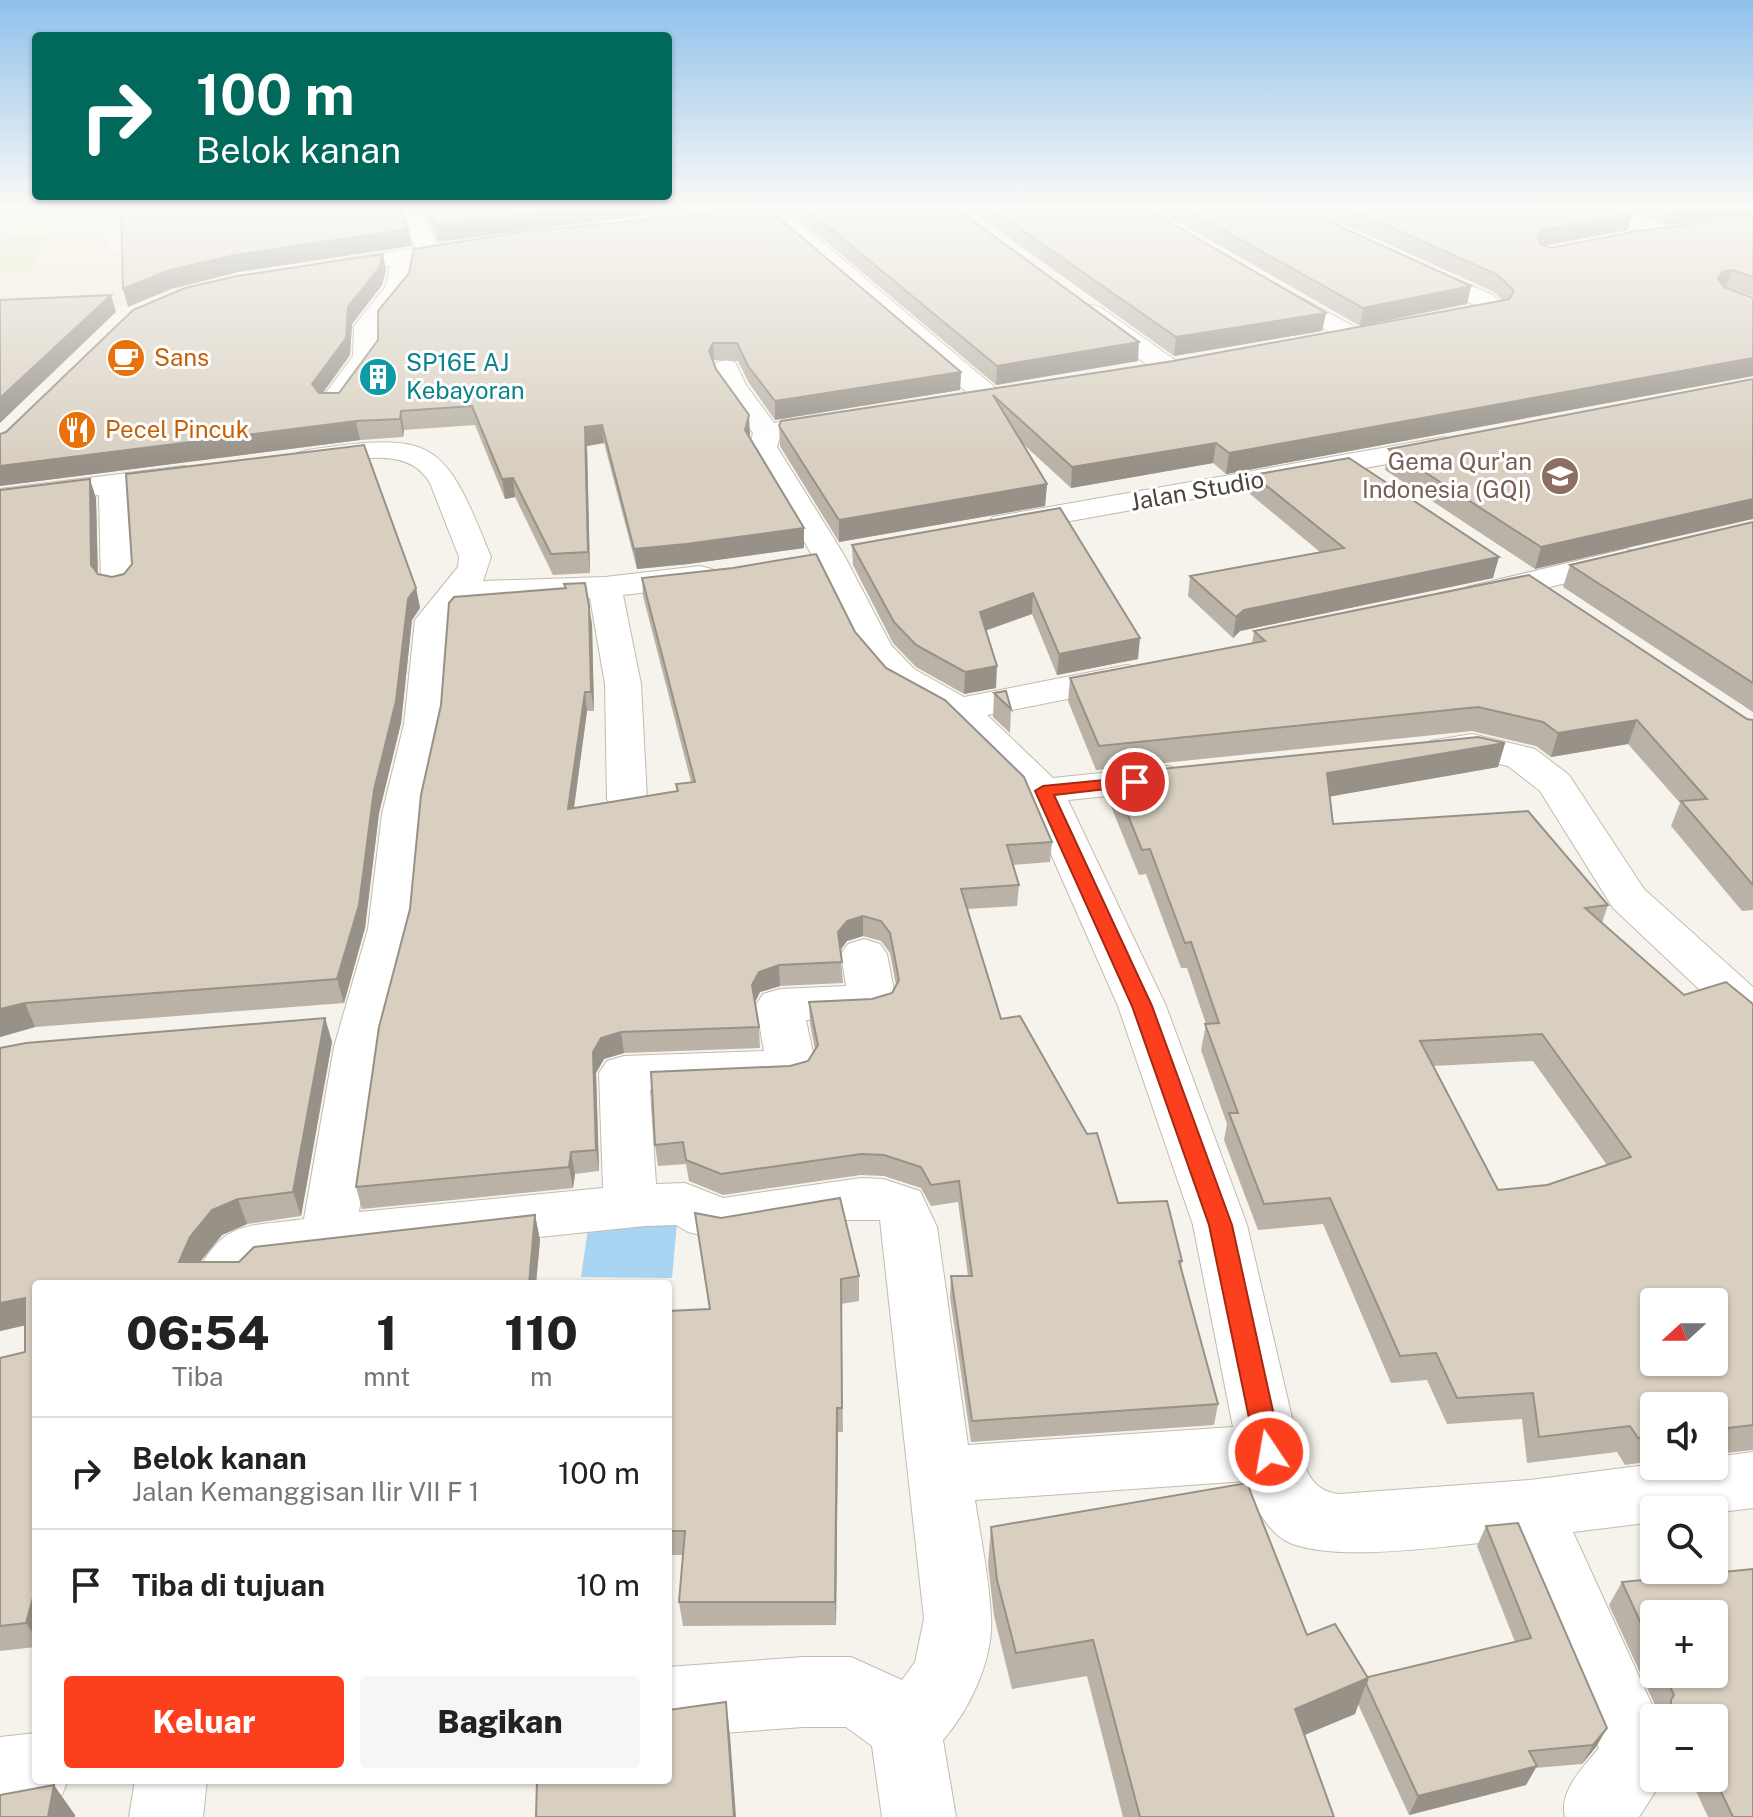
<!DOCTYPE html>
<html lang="id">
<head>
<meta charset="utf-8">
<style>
	:root { --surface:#fff; --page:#f6f6f6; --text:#222; --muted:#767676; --line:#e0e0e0; --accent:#fc3f1d }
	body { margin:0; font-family:"Public Sans",sans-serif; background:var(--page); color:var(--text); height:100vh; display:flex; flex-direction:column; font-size:30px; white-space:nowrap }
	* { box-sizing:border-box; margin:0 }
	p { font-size:26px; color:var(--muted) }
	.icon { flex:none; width:44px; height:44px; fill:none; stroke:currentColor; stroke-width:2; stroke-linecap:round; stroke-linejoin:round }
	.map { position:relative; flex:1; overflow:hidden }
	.panel { position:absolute; left:32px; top:1280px; width:640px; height:504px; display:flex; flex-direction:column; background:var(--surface); border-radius:8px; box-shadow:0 2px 6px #0004 }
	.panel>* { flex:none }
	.top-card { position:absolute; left:32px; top:32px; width:640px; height:168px; border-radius:8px; box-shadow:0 2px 6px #0004; background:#00695c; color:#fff; overflow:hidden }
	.needle { width:52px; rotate:249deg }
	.buttons { position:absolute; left:1640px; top:1288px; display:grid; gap:16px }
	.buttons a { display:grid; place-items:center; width:88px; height:88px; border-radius:8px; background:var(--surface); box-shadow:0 2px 6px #0004; font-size:40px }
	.pin { position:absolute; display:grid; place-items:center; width:68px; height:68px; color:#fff; margin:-34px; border:4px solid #fff; border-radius:50%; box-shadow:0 2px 8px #0007 }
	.me { position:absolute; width:88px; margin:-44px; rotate:348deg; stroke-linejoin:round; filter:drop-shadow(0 0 6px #0008) }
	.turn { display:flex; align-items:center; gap:28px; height:168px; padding:0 32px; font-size:36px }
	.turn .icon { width:104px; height:104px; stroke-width:2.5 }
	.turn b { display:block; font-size:56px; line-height:68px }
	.eta { display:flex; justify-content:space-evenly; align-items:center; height:136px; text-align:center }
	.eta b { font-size:48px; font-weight:800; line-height:56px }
	.action { display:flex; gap:16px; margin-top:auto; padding:16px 32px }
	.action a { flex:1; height:92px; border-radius:8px; background:var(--accent); color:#fff; font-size:32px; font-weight:800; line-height:92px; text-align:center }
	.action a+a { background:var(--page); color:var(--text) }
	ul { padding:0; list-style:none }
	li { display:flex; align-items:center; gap:24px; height:112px; padding:0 32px; border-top:2px solid var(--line) }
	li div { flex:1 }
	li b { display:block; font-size:30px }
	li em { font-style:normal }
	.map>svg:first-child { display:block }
</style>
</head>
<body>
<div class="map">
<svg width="1753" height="1817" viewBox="0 0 1753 1817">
	<rect width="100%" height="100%" fill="#f6f3ec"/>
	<path fill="#efe8d6" d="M0,205H109V252L202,243L210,281L97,313L0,317Z"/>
	<path fill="#d2eab5" d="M51,234L31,271L0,273V238Z"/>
	<path fill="#a9d4f2" d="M589,1222H677L672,1278L581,1277Z"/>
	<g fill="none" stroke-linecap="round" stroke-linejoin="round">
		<defs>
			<g id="minor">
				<path d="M397,205H418L437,245L470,240L481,247L470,254L414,262L409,287L378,327L379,356L343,408H323L319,402L353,356L354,326L386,286L390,266L325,276L317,274L314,269L317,264L325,262L416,248Z"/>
				<path d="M774,205H846L836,211L791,216L998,390L1002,396L998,402H978L768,219L714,224L703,218L714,212Z"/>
				<path d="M1323,205H1379L1369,211L1299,221L1288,215L1292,211Z"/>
				<path d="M1589,205H1617L1672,230L1675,235L1664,242L1656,240Z"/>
				<path d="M1417,262L1493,295L1507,309L1504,314C1484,319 1458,330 1438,325L1435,320L1438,315L1477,306L1409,274L1406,269L1409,264Z"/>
				<path d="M1274,283L1364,332L1368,337L1364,342H1346L1266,295L1262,290L1266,285Z"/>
				<path d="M1091,305L1100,307L1179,363L1183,369L1179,375H1161L1082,317L1079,312L1082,307Z"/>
				<path d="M726,360L735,362L746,385L774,423L838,413L848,415L852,421L848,427L779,439L777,447L844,555L891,645L914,669L964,697L1127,665L1140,668L1145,676L1140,684L1127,687L987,715L1053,778L1168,766L1182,770L1188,778L1182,786L1168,790L1068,800L1166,1006L1247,1225L1300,1452C1307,1475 1314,1491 1339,1494L1530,1480L1654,1464L1714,1466V1457L1753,1452V1508L1714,1513V1510H1654V1522L1573,1532L1658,1718H1654V1778H1664L1639,1817H1565C1558,1792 1584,1766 1599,1748L1511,1540C1456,1544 1333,1565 1286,1541C1267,1531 1252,1502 1246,1481L975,1500C981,1539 989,1578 991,1616C994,1659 970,1709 943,1740L956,1817H882L872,1746L846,1727H803L668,1737V1667L803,1657H851L902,1680L915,1662L924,1619L880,1220H838L723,1240L688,1232L676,1225L645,1226L328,1259L261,1269L248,1284H191C223,1220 238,1228 304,1219L334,1047L368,929L382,814L404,724L415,620L458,567L459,557L430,483C407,442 345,462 308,468L298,465L293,459L298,453L308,450C436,431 444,440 491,557L483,581L605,577L700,566L712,569L717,576L712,583L700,586L623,595L641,684L647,799L641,808L627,811L613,808L607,799L605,684L590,598L465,602L452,615L442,724L422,814L412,929L382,1047L359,1212L603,1188L599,1073L607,1061L624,1056L764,1051L756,1005L763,994L780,989L846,986L841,954L848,944L864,939L880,944L887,954L896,1001L889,1012L872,1017L806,1020L816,1067L808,1079L791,1084L650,1090L656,1184L685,1183L723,1198L861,1178L883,1179L920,1191L937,1227L968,1445L1233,1427L1193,1225L1118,1006L1025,795L946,717L888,685L863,657L812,555L749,447L753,433L720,386L713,368L717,362Z"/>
				<path d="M1444,437L1454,440L1458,446L1454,452L1004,533L993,531L988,524L993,517L1004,515Z"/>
				<path d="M184,466L194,469L199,475L194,481L129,491L135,585L130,592L118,595L106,592L101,585L99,495L0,507V489Z"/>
				<path d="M1626,549L1637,552L1642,559L1637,566L1479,604L1467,601L1462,594L1467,587Z"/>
				<path d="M1472,734L1535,749L1569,775L1644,889L1753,987V1029L1736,1024L1613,908L1540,791L1508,766L1472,758L1444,761L1430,757L1425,749L1430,741Z"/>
				<path d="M36,1733V1780H68L62,1795L36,1805L0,1809V1737Z"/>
				<path d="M135,1780H207L203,1817H129Z"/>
			</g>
		</defs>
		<use href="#minor" stroke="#c2bbae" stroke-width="2"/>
		<use href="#minor" fill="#fff" fill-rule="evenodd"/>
	</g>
	<g fill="#bab2a6" fill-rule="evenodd">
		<path d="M421,205H774L691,209L438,242Z"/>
		<path d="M798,205H951L1138,361L996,385L798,218Z"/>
		<path d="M963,205H1140L1326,313L1322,331L1174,356Z"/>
		<path d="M1149,205H1293L1471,286L1467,304L1360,326Z"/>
		<path d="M1336,205H1618L1633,213L1628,230L1544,246L1551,248L1753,217V296L1725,287L1753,298V376L1226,474L1213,463L1071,488L1021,442L1047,484L1045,506L839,542L780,446L779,426L1173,361L1502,300L1494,292L1333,219Z"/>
		<path d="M1625,205H1753V215L1666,225Z"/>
		<path d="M386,270L382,285L352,324L350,355L323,393H339L378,340L409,273L961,372L960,390L775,420L749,383L738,361L714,360L713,363L716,369L749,415V436L804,548L688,564L637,569L604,443L587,446L590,573L553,575L515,497L505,499L475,425L404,430L403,437L360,440L0,486V434Z"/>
		<path d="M1753,379L1535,569L1385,470L1389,449Z"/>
		<path d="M1253,475L1493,578L1240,631L1233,638L1188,596L1190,576L1320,552L1250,494Z"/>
		<path d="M96,498L98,574L112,577L416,588L420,608L412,620L401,723L379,813L365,928L344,1003L35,1027L0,1037Z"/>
		<path d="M1060,508L1138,659L1057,675L1032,614L986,630L996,688L964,694L916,667L893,643L853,565L852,545Z"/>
		<path d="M1753,522V712L1563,587L1570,565Z"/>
		<path d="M642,578L855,632L886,668L1052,842L1050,862L1013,865L1019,885L1017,906L967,909L1001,1019L1118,1203L1182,1261L1181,1267L1218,1404L1214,1425L971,1442L950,1297L951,1276H968L958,1202L931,1206L921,1188L884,1176L861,1175L723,1195L689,1181L686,1164L658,1166L655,1145L790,1066L808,1061L815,1050L810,1023L809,1002L872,999L892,993L896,985L890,953L881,941L863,936L847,941L840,950L843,983L780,986L760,992L755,1002L759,1027L760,1048L624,1053L604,1059L596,1073L599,1171L575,1174L573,1188L362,1209L356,1187L410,909L441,705L565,588L564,584L592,624L594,711H587L574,808L677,791L676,784L691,782L643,596Z"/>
		<path d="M1254,631L1753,720V910L1742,911L1671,826L1680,803L1628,744L1551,757L1536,746L1472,731L1096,770L1068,701L1070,678L1252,644Z"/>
		<path d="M994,693L1011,709L1010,733L993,717Z"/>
		<path d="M1505,743L1498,767L1330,796L1333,824L1608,905L1602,923L1684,995L1753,1004V1450L1716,1454L1714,1458V1406H1654V1461L1625,1465L1617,1452L1527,1463L1522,1419L1447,1424L1427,1380L1391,1383L1323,1224L1258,1230L1224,1140L1227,1124L1201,1050L1206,1024L1187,968H1181L1146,874L1139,875L1108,799L1111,774ZM1533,1061L1607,1165L1547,1185L1498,1190L1433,1066Z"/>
		<path d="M325,1018L332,1042L301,1216L247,1224L222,1235L200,1262H239L254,1247L535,1215L540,1240L536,1284H36V1647L0,1651V1358L25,1352V1325L0,1331V1048L26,1043Z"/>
		<path d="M695,1213L859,1276V1301L841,1304L843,1432H838L836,1625L683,1626L679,1602L683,1555H668V1311L709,1309Z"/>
		<path d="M1486,1526L1607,1728L1596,1747L1582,1764L1535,1768L1526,1785L1409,1815L1358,1704L1355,1714L1304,1735L1334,1817H1123L1087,1676L1012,1689L994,1616L988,1564L991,1527L1307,1635L1368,1677L1515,1642L1477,1546Z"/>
		<path d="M1753,1569V1817H1708L1690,1778H1714V1718H1659L1660,1716L1609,1605L1622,1582ZM1654,1614H1714V1674H1654Z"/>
	</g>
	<g fill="#979187">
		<path d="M592,205H691V209L438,242L435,225Z"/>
		<path d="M1700,205H1753V215L1666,225L1671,208Z"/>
		<path d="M1633,213L1628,230L1537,247V236L1542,230Z"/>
		<path d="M409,229L412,246L239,272L171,289L128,307L123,289L167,271L235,255Z"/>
		<path d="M383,254L386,270L382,285L352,324L350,355L316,402L312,384L348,307Z"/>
		<path d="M1732,270L1726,287L1717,290L1718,279L1722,272Z"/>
		<path d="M1471,286L1467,304L1360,326L1363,308Z"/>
		<path d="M111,295L116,312L0,423V398Z"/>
		<path d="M1326,313L1322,331L1174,356L1176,337Z"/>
		<path d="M1139,342L1138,361L996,385L997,366Z"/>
		<path d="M713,343L714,360L710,369L709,351Z"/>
		<path d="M1753,358V376L1226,474L1229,453Z"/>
		<path d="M961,372L960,390L775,420V401Z"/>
		<path d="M401,411L404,430L403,437L400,419Z"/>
		<path d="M749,415L750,434L746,449L745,430Z"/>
		<path d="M356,421L360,440L0,486V466Z"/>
		<path d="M602,425L604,443L587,446L590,573L588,552L585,427Z"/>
		<path d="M1216,443L1213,463L1071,488L1072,467Z"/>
		<path d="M513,478L515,497L505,499L502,479Z"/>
		<path d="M90,479L96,498L98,585L91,565Z"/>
		<path d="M1047,484L1045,506L839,542V520Z"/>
		<path d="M1753,499V519L1535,569L1541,547Z"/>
		<path d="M804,528V548L688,564L637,569L634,549Z"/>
		<path d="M1499,557L1493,578L1240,631L1233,638L1236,617L1244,610Z"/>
		<path d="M416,588L420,608L412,620L401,723L379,813L365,928L344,1003L337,979L408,599Z"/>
		<path d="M1033,593L1032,614L979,633L980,612Z"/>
		<path d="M589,606L592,624L594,711L591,692Z"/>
		<path d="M1140,638L1138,659L1057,675L1059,654Z"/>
		<path d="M997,666L996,688L964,694L965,672Z"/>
		<path d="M585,692L587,711L571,829L568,809Z"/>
		<path d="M1637,720L1628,744L1551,757L1558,733Z"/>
		<path d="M1505,743L1498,767L1322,798L1327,773Z"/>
		<path d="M863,916V936L847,941L839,952L838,932L847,921Z"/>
		<path d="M779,965L780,986L760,992L753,1006L752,985L759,972Z"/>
		<path d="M25,1003L35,1027L0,1037V1009Z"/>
		<path d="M325,1018L332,1042L301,1216L293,1192Z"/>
		<path d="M621,1032L624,1053L604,1059L596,1073L599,1171L596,1150L593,1052L601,1038Z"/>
		<path d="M571,1152L575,1174L573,1188L569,1167Z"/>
		<path d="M238,1199L247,1224L222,1235L200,1262H179L190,1237L212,1210Z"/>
		<path d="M535,1215L540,1240L536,1284H529Z"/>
		<path d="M25,1298L36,1323L0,1331V1303Z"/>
		<path d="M837,1408L838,1432L836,1625L835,1602Z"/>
		<path d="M36,1587V1638L26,1623Z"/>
		<path d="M1368,1678L1355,1714L1283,1744L1295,1709Z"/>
		<path d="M726,1702L730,1735L736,1817H734Z"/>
		<path d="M1607,1728L1596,1747L1582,1764L1593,1745Z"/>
		<path d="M1537,1766L1526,1785L1409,1815L1418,1796Z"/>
		<path d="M54,1785L75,1815V1817H48Z"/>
	</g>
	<g fill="#d8cfc1" stroke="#979187" stroke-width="2" fill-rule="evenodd">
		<path d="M121,205H398L409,229L235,255L167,271L123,289Z"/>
		<path d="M426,205H592L435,225Z"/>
		<path d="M802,205H951L1139,342L997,366Z"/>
		<path d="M986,205H1140L1326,313L1176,337Z"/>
		<path d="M1179,205H1293L1471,286L1363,308Z"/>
		<path d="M1341,205H1618L1633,213L1542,230L1537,236L1540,244L1551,248L1637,231L1753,217V277L1732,270L1722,272L1718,279L1724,287L1753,298V358L1229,453L1216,443L1072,467L993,395L1047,484L839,520L779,426L781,421L1173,361L1500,301L1509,299L1514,291L1498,275Z"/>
		<path d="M1664,205H1700L1671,208Z"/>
		<path d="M766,207L961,372L775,401L748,366L737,343H713L709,351L716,369L749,415L745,430L804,528L686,544L634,549L602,425L585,427L588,552L551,554L513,478L502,479L472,406L401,411L400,419L356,421L0,466V434L6,432L133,310L185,288L237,276L383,254L379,268L348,307L346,338L312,384L319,393H339L378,340V311L409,273L414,249L523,232Z"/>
		<path d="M111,295L0,398V300Z"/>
		<path d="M1753,379V499L1541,547L1389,449Z"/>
		<path d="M364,445L416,588L408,599L396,701L374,790L359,905L337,979L25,1003L0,1009V490L90,479L91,565L98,574L112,577L124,574L132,564L126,474Z"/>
		<path d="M1349,458L1499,557L1244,610L1236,617L1190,576L1344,548L1253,475Z"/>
		<path d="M1060,508L1140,638L1059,654L1033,593L980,612L997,666L965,672L916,645L894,622L852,545Z"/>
		<path d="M1753,522V683L1570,565Z"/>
		<path d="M816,554L855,632L886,668L945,700L1024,777L1052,842L1007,845L1019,885L961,889L1001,1019L1020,1016L1087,1134L1097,1133L1118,1203L1167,1201L1182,1261H1179L1218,1404L972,1421L951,1276H972L959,1181L931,1185L921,1167L884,1155L861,1154L721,1174L686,1160L683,1142L655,1145L651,1072L790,1066L808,1061L818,1045L809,1002L872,999L892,993L899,980L890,933L881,921L863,916L847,921L838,932L842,962L779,965L759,972L752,985L759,1027L621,1032L601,1038L593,1052L596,1150L571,1152L569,1167L356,1187L379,1027L410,909L421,795L441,705L449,603L454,597L566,588L564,584L585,583L589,606L591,692H585L568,809L678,791L676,784L695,782L642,578L733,568Z"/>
		<path d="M1529,575L1747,719L1753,720V885L1681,801L1707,799L1637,720L1558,733L1543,722L1478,707L1099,746L1070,678L1265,641L1254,631Z"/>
		<path d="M1006,691L1011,709L994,693Z"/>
		<path d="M1478,737L1505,743L1327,773L1333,824L1528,811L1608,905L1585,908L1684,995L1726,982L1753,1004V1425L1728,1428L1726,1437L1714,1436V1406H1654V1436L1638,1438L1630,1426L1539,1437L1533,1393L1457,1398L1436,1353L1400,1356L1330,1198L1264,1204L1229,1113H1238L1205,1024L1219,1023L1191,942L1185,943L1150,849L1142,850L1111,774ZM1542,1034L1631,1157L1547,1185L1498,1190L1420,1041ZM1654,1302H1714V1362H1654Z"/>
		<path d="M325,1018L293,1192L238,1199L212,1210L190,1237L179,1262H239L254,1247L535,1215L529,1284H36V1587L26,1623L0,1626V1358L25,1352V1298L0,1303V1048L26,1043Z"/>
		<path d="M840,1198L859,1276L841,1279L842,1408H837L835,1602H679L685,1531H668V1311L710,1309L695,1213L721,1218Z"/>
		<path d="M1247,1483L1307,1635L1335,1624L1368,1678L1295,1709L1334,1817H1140L1093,1640L1016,1653L997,1580L991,1527Z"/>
		<path d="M1518,1523L1607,1728L1593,1745L1529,1751L1537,1766L1418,1796L1366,1684L1368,1677L1531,1638L1486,1526Z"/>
		<path d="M1753,1569V1817H1733L1714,1777V1718H1671V1700L1674,1695L1664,1674H1714V1614H1654V1652L1622,1582Z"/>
		<path d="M726,1702L734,1817H536L537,1780H668V1710Z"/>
		<path d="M54,1785L48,1817H0V1795Z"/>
	</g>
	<linearGradient id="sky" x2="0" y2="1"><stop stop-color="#8fc1ec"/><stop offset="0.45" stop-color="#fbfaf6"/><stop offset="1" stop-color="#fbfaf6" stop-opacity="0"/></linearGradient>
	<rect width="1753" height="460" fill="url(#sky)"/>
	<path fill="#fc3f1d" stroke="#a42913" stroke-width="2" d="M1135,777L1143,782L1141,785L1054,795L1152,1006L1232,1225L1282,1452L1278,1460L1269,1464L1260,1460L1256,1452L1209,1225L1132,1006L1035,791L1043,786Z"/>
	<defs>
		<symbol id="cafe-disc" viewBox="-11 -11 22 22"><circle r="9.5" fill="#e8710a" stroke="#fff"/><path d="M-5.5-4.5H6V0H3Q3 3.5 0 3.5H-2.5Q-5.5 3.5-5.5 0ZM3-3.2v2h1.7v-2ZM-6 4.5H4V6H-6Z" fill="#fff"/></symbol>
		<symbol id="building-disc" viewBox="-11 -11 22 22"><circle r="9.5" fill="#0f9aa8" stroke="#fff"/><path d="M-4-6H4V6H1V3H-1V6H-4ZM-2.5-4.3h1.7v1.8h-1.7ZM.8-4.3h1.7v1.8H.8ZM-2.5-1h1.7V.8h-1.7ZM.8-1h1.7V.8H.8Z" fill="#fff"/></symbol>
		<symbol id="restaurant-disc" viewBox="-11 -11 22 22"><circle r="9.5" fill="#e8710a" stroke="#fff"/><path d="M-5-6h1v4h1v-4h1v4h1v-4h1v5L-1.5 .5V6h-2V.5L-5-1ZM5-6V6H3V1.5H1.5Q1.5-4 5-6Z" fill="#fff"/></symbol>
		<symbol id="school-disc" viewBox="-11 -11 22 22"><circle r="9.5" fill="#8d6e63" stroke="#fff"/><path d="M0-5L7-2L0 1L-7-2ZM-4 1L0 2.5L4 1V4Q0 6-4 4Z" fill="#fff"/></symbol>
	</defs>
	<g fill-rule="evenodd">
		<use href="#cafe-disc" x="104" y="336" width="44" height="44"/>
		<use href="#building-disc" x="356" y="355" width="44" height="44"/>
		<use href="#restaurant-disc" x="55" y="408" width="44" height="44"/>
		<use href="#school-disc" x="1538" y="454" width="44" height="44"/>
	</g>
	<g text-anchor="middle" stroke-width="6" stroke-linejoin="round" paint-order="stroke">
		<g font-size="24" fill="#c56008" stroke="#fff" text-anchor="start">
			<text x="154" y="366">Sans</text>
			<text x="105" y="438">Pecel Pincuk</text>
		</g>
		<g font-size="24" fill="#0d838f" stroke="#fff" text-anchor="start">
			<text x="406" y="371">SP16E AJ<tspan x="406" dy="28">Kebayoran</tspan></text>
		</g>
		<g font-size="24" fill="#785e54" stroke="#fff" text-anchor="end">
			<text x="1532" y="470">Gema Qur'an<tspan x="1532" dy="28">Indonesia (GQI)</tspan></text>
		</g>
		<g font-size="24" fill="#4b4439" stroke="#fff">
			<text transform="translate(1197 491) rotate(-10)" y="8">Jalan Studio</text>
		</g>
	</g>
</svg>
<div class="buttons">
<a><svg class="needle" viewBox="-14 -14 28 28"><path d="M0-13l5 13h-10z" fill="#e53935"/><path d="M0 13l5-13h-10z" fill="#767676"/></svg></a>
<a><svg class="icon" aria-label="sound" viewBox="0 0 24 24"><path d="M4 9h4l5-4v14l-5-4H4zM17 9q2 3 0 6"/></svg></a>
<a><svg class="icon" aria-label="search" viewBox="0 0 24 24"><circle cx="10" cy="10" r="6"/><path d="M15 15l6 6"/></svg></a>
<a>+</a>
<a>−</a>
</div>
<div class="pin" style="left:1135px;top:782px;background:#d93025"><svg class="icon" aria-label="arrive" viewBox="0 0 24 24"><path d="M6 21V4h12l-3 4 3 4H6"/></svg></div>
<svg class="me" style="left:1269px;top:1452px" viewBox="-20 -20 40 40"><circle r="17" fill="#fc3f1d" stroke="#fff" stroke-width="3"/><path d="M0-11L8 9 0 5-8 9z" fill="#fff"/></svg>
<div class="top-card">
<div class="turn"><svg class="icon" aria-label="right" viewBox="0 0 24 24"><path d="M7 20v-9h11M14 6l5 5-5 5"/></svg><div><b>100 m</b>Belok kanan</div></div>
</div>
<section class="panel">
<div class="eta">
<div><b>06:54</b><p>Tiba</p></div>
<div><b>1</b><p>mnt</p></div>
<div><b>110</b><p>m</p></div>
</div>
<ul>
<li><svg class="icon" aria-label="right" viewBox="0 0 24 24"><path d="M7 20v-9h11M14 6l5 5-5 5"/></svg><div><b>Belok kanan</b><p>Jalan Kemanggisan Ilir VII F 1</p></div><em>100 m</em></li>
<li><svg class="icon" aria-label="arrive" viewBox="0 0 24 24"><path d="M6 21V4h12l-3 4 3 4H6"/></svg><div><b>Tiba di tujuan</b></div><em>10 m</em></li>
</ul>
<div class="action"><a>Keluar</a><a>Bagikan</a></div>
</section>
</div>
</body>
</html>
